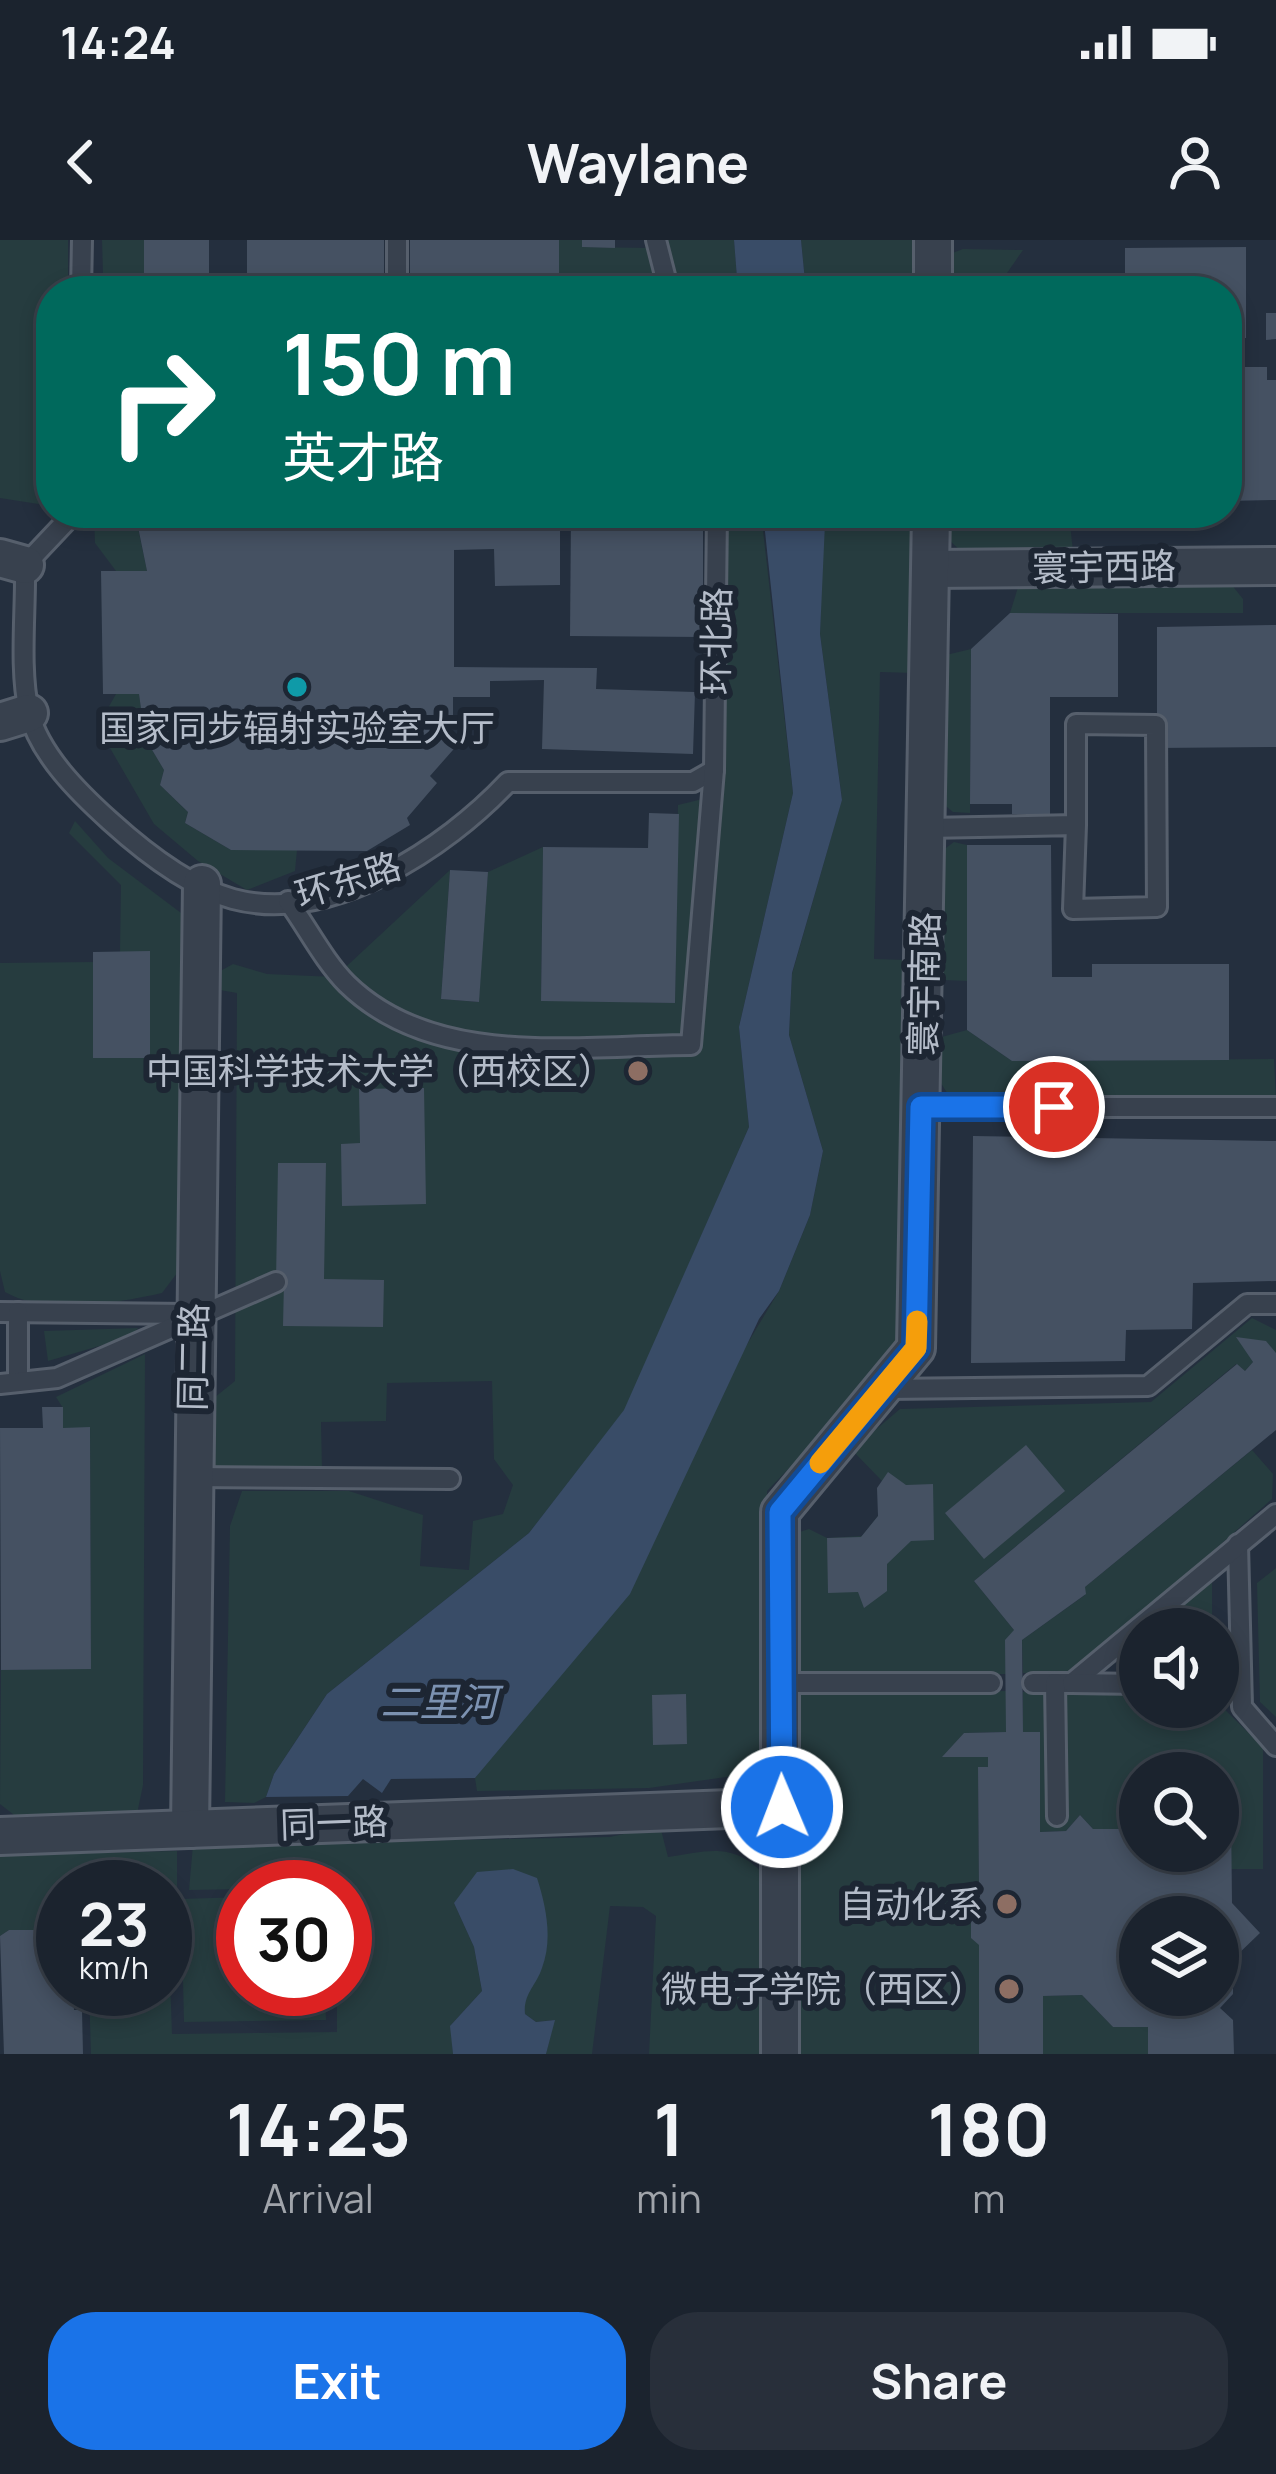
<!DOCTYPE html>
<html lang="en">
<head>
<meta charset="utf-8">
<style>
	:root { --surface:#1b232e; --page:#282f3a; --text:#f1f3f6; --muted:#a0a4aa; --line:#39404a; --accent:#1a73e8 }
	body { margin:0; font-family:Manrope,"Noto Sans SC",sans-serif; background:var(--page); color:var(--text); height:100vh; display:flex; flex-direction:column; font-size:45px; white-space:nowrap }
	* { box-sizing:border-box; margin:0 }
	p { font-size:39px; color:var(--muted) }
	.icon { flex:none; width:66px; height:66px; fill:none; stroke:currentColor; stroke-width:2; stroke-linecap:round; stroke-linejoin:round }
	.map { position:relative; height:1814px; overflow:hidden }
	.details { display:flex; flex-direction:column; background:var(--surface); flex:1 }
	.details>* { flex:none }
	.banner { position:absolute; left:36px; top:36px; width:1206px; height:252px; border-radius:48px; box-shadow:0 6px 18px #0003,0 0 0 3px var(--line); background:#00695c; color:#fff; overflow:hidden }
	.tools { position:absolute; left:1119px; top:1368px; display:grid; gap:24px }
	.tools a { display:grid; place-items:center; width:120px; height:120px; border-radius:50%; background:var(--surface); box-shadow:0 6px 18px #0003,0 0 0 3px var(--line); font-size:60px }
	.speed { position:absolute; left:36px; top:1620px; display:flex; gap:24px; font-size:60px; font-weight:700; text-align:center }
	.speed>* { display:grid; place-content:center; width:156px; height:156px; border-radius:50%; background:var(--surface); box-shadow:0 6px 18px #0003,0 0 0 3px var(--line); line-height:1 }
	.speed small { font-size:30px; font-weight:400 }
	.speed .limit { border:18px solid #d22; background:#fff; color:#111 }
	.pin { position:absolute; display:grid; place-items:center; width:102px; height:102px; color:#fff; margin:-51px; border:6px solid #fff; border-radius:50%; box-shadow:0 3px 12px #0007 }
	.me { position:absolute; width:132px; margin:-66px; rotate:359deg; stroke-linejoin:round; filter:drop-shadow(0 0 9px #0008) }
	.turn { display:flex; align-items:center; gap:42px; height:252px; padding:0 48px; font-size:54px }
	.turn .icon { width:156px; height:156px; stroke-width:2.5 }
	.turn b { display:block; font-size:84px; line-height:102px }
	.eta { display:flex; justify-content:space-evenly; align-items:center; height:204px; text-align:center }
	.eta b { font-size:72px; font-weight:700; line-height:84px }
	.button { display:flex; gap:24px; margin-top:auto; padding:24px 48px }
	.button a { flex:1; height:138px; border-radius:48px; background:var(--accent); color:#fff; font-size:48px; font-weight:700; line-height:138px; text-align:center }
	.button a+a { background:var(--page); color:var(--text) }
	.status { display:flex; justify-content:space-between; align-items:center; height:84px; padding:0 60px; background:var(--surface); direction:ltr }
	.status svg { height:33px; fill:currentColor }
	header { display:flex; justify-content:space-between; align-items:center; height:156px; padding:0 48px; background:var(--surface); font-size:54px; font-weight:700 }
	.map>svg:first-child { display:block }
</style>
</head>
<body>
<div class="status"><b>14:24</b><svg viewBox="0 0 49 12"><path d="M0 12V9h3v3zM5 12V6h3v6zM10 12V3h3v9zM15 12V0h3v12zM26 1h20v11H26zM47 4h2v5h-2z"/></svg></div>
<header><svg class="icon" aria-label="back" viewBox="0 0 24 24"><path d="M15 5l-7 7 7 7"/></svg>Waylane<svg class="icon" aria-label="person" viewBox="0 0 24 24"><circle cx="12" cy="8" r="4"/><path d="M4 21q1-7 8-7t8 7"/></svg></header>
<div class="map">
<svg width="1276" height="1814" viewBox="0 0 1276 1814">
	<rect width="100%" height="100%" fill="#242f3e"/>
	<g fill="#263c3f">
		<path d="M0,0H68V51H51V266L0,258Z"/>
		<path d="M102,0H144V50L111,49L103,34Z"/>
		<path d="M559,0H582L583,7L650,8L660,51H559Z"/>
		<path d="M667,0H734L738,51H679Z"/>
		<path d="M801,0H917L916,51H806Z"/>
		<path d="M963,9L1023,10L1007,33V51H949L950,14Z"/>
		<path d="M94,273H144L147,278L137,283L147,331H116L95,303Z"/>
		<path d="M725,273H761L793,553L739,787L749,887L625,1170L529,1293L327,1454L274,1534L266,1557L254,1563L225,1562L230,1286L242,1251H349L423,1275L420,1326L469,1330L473,1281L503,1274L513,1245L494,1219L492,1141L387,1143L386,1181L321,1182L322,1230H213L204,1212V1166L235,1141L237,753L214,749L215,734L233,724L267,734L335,737L450,630L441,759L478,762L488,632L543,607L541,760L675,763L678,565L723,554Z"/>
		<path d="M823,273H914V433L880,432L874,719L906,720L905,1093L886,1128L767,1251L768,1531L649,1548L477,1551L475,1538L523,1476L779,1051L810,975L823,911L789,795L792,734L842,559L820,394Z"/>
		<path d="M947,273H1069L1073,312L967,317L946,297Z"/>
		<path d="M1019,344H1231L1243,359V373H1010Z"/>
		<path d="M971,409L970,573L953,572L941,562L942,416Z"/>
		<path d="M116,454H139L145,498L164,530L160,545L188,572L185,583L231,610H297L295,631L247,650L198,621L154,584L103,496V477Z"/>
		<path d="M75,581L108,618L189,679L184,1024L162,1053C118,1063 44,1075 5,1052L0,1031V723L93,722V817L150,818V712H120L121,645L69,593Z"/>
		<path d="M954,602L967,605V741L943,740L937,730L939,613Z"/>
		<path d="M967,790L1012,821L1274,819L1276,859H951L937,837L938,798Z"/>
		<path d="M1252,1078L1276,1090V1113L1237,1097L1253,1122L1245,1131L1236,1124L974,1341L1014,1390L1006,1434L798,1435L796,1293L809,1289L827,1298L862,1296L878,1276L882,1241L852,1210L900,1169L1151,1162Z"/>
		<path d="M138,1088L130,1097L48,1121L44,1091Z"/>
		<path d="M145,1114L143,1545L137,1574L18,1578L0,1564L1,1430L91,1428L90,1188H63V1168L56,1157Z"/>
		<path d="M1252,1210L1273,1234L1272,1259L1084,1425L1066,1434L1023,1433L1022,1400L1085,1355V1347Z"/>
		<path d="M1276,1328V1477L1260,1462L1257,1343Z"/>
		<path d="M1212,1338V1389H1149Z"/>
		<path d="M1006,1451V1492L964,1493L944,1516L988,1517V1527L978,1528L979,1653L971,1658L979,1705V1814H799V1452Z"/>
		<path d="M1023,1452H1140V1467H1218V1463L1263,1507V1629H1231L1218,1580V1533H1140V1589H1093L1080,1575L1066,1591L1040,1592V1493L1023,1492Z"/>
		<path d="M660,1586L668,1617C708,1611 732,1602 763,1633L769,1814H649L656,1676L643,1667L610,1666L592,1814H546L554,1780L536,1782L525,1774L523,1761L542,1728L454,1663L474,1707L482,1751L451,1785L453,1814H91L89,1749H165V1647H63V1690H9L0,1696V1615L177,1611V1651L167,1652L172,1794L337,1792V1749H345V1647L189,1650L193,1605L610,1597Z"/>
		<path d="M243,1657V1749H325L326,1780L184,1782L181,1659Z"/>
		<path d="M1082,1755L1113,1787H1148V1814H1043V1756Z"/>
	</g>
	<g fill="#394c67">
		<path d="M734,0H801L806,51H738Z"/>
		<path d="M763,273H823L825,283L820,394L842,560L792,733L789,795L823,911L810,975L779,1051L759,1079L630,1354L475,1538L391,1539L382,1553L363,1539L348,1556L266,1557L274,1534L327,1454L529,1293L624,1170L749,887L739,787L793,553Z"/>
		<path d="M513,1629L537,1638C546,1666 553,1699 542,1728C536,1746 523,1754 525,1774L536,1782L555,1780L546,1814H453L450,1786L482,1751L474,1707L454,1663L477,1632Z"/>
	</g>
	<g fill="#455162" fill-rule="evenodd">
		<rect x="144" y="0" width="65" height="51"/>
		<rect x="247" y="0" width="137" height="51"/>
		<rect x="410" y="0" width="149" height="51"/>
		<path d="M582,0H615V8L582,7Z"/>
		<path d="M1246,7V98L1227,99V51H1125V8Z"/>
		<path d="M1266,73H1276V99L1266,100Z"/>
		<path d="M1227,127H1267V140H1276V260L1227,261Z"/>
		<path d="M144,273H560V345L495,346L494,309L454,310V427L597,428L596,449L695,452L693,514L542,509L544,440L490,441V457H453V494L460,502L430,536L437,543L407,578L410,585L367,611L231,610L185,583L188,572L160,545L164,530L145,498L139,454H103L101,331H147L137,282L147,278Z"/>
		<path d="M571,273H703V397L570,396Z"/>
		<path d="M1010,373L1118,374V457H1050V574H1012V564H970L971,409Z"/>
		<path d="M1276,385V507L1157,508V387Z"/>
		<path d="M649,573L679,574L675,763L541,761L543,607L648,608Z"/>
		<path d="M967,605H1051L1052,737H1092V724H1229V820L1012,821L967,790Z"/>
		<path d="M450,630L488,632L479,762L441,759Z"/>
		<path d="M150,711V818H93V712Z"/>
		<path d="M424,848L426,964L342,966L341,904L360,903L359,849Z"/>
		<path d="M973,896L1276,901V1041L1193,1043L1192,1089L1126,1090L1125,1121L971,1123Z"/>
		<path d="M278,923H326L324,1039L384,1040L383,1087L283,1086L284,1042H276Z"/>
		<path d="M1236,1097L1266,1101L1276,1113V1190L1085,1347L1086,1354L1022,1400L1023,1492H1040V1592L1066,1591L1080,1575L1093,1589H1140V1611H1218V1580L1231,1570L1232,1663L1260,1693L1233,1719V1754L1220,1768L1233,1780L1234,1814H1148V1787H1113L1082,1755L1043,1756V1814H979V1705L971,1698V1658L979,1653L978,1527H988V1517H942L964,1493L1006,1492L1005,1400L1014,1390L974,1341L1237,1124L1245,1131L1253,1122ZM1140,1677H1218V1755H1140Z"/>
		<path d="M42,1167H63V1188L90,1187L91,1429L1,1430L0,1188H43Z"/>
		<path d="M1026,1205L1065,1251L984,1319L945,1273Z"/>
		<path d="M888,1232L906,1245L933,1244L934,1300L911,1301L887,1324V1351L864,1368L858,1352L828,1353L827,1298L861,1297L878,1276L877,1248Z"/>
		<path d="M686,1454L687,1504L653,1505L652,1455Z"/>
		<path d="M9,1690H63V1749H73L74,1770H82L83,1814H4L0,1696Z"/>
	</g>
	<g fill="none" stroke-linecap="round" stroke-linejoin="round">
		<defs>
			<g id="lane">
				<path d="M397,0V51"/>
				<path d="M656,0L669,51"/>
				<path d="M81,51L82,0"/>
				<path d="M74,273L25,325C26,371 19,428 29,472C39,514 79,553 110,581C143,611 189,647 233,659C331,685 446,608 508,542H693L714,530"/>
				<path d="M926,588L1076,585L1073,669L1157,667L1156,485L1076,484V585"/>
				<path d="M288,661C307,687 324,721 347,744C435,830 579,805 691,805L714,530L717,273"/>
				<path d="M921,867H1276"/>
				<path d="M0,1072L189,1074"/>
				<path d="M18,1072V1142"/>
				<path d="M0,1144L57,1138L276,1042"/>
				<path d="M885,1149L1148,1146L1247,1064H1276"/>
				<path d="M191,1237L450,1239"/>
				<path d="M1238,1304L1242,1467L1276,1506"/>
				<path d="M780,1443H991"/>
				<path d="M1033,1443H1072L1276,1274"/>
				<path d="M1055,1443L1057,1576"/>
				<path d="M1072,1443L1140,1444"/>
			</g>
			<g id="street">
				<path d="M933,51V0"/>
				<path d="M0,318L25,325"/>
				<path d="M931,329L1276,326"/>
				<path d="M0,482L29,473"/>
				<path d="M190,1589L202,644"/>
				<path d="M0,1596L782,1567"/>
				<path d="M780,1814V1272L916,1108L931,273"/>
			</g>
		</defs>
		<use href="#lane" stroke="#565f6c" stroke-width="24"/>
		<use href="#street" stroke="#565f6c" stroke-width="42"/>
		<use href="#lane" stroke="#38414e" stroke-width="18"/>
		<use href="#street" stroke="#38414e" stroke-width="36"/>
	</g>
	<g fill="none" stroke-linecap="round" stroke-linejoin="round">
		<defs>
			<path id="route" d="M782,1567L780,1272L916,1108L921,867H1054"/>
		</defs>
		<use href="#route" stroke="#114b97" stroke-width="30"/>
		<use href="#route" stroke="#1a73e8" stroke-width="21"/>
		<path stroke="#f59e0b" stroke-width="21" d="M820,1223L916,1108L917,1081"/>
	</g>
	<circle fill="#0f9aa8" stroke="#1d2633" stroke-width="4.5" cx="297" cy="447" r="12"/>
	<g fill="#8d6e63" stroke="#1d2633" stroke-width="4.5">
		<circle cx="638" cy="831" r="12"/>
		<circle cx="1007" cy="1664" r="12"/>
		<circle cx="1009" cy="1749" r="12"/>
	</g>
	<g text-anchor="middle" stroke-width="12" stroke-linejoin="round" paint-order="stroke">
		<g font-size="36" fill="#b4bcc9" stroke="#1d2633">
			<text transform="translate(1104 327) rotate(-1)" y="13">寰宇西路</text>
			<text transform="translate(716 401) rotate(-89)" y="13">环北路</text>
			<text transform="translate(348 640) rotate(-17)" y="13">环东路</text>
			<text transform="translate(924 744) rotate(-89)" y="13">寰宇南路</text>
			<text transform="translate(193 1117) rotate(-89)" y="13">同二路</text>
			<text transform="translate(334 1583) rotate(-2)" y="13">同一路</text>
		</g>
		<g font-size="36" fill="#b4bcc9" stroke="#1d2633" text-anchor="end">
			<text x="297" y="501" text-anchor="middle">国家同步辐射实验室大厅</text>
			<text x="614" y="844">中国科学技术大学（西校区）</text>
			<text x="983" y="1677">自动化系</text>
			<text x="985" y="1762">微电子学院（西区）</text>
		</g>
		<g font-size="39" font-style="italic" fill="#7c92b1" stroke="#1d2633">
			<text x="439" y="1476">二里河</text>
		</g>
	</g>
</svg>
<div class="tools">
<a><svg class="icon" aria-label="sound" viewBox="0 0 24 24"><path d="M4 9h4l5-4v14l-5-4H4zM17 9q2 3 0 6"/></svg></a>
<a><svg class="icon" aria-label="search" viewBox="0 0 24 24"><circle cx="10" cy="10" r="6"/><path d="M15 15l6 6"/></svg></a>
<a><svg class="icon" aria-label="layers" viewBox="0 0 24 24"><path d="M12 4l9 5-9 5-9-5zM3 14l9 5 9-5"/></svg></a>
</div>
<div class="speed"><div>23<small>km/h</small></div><div class="limit">30</div></div>
<div class="pin" style="left:1054px;top:867px;background:#d93025"><svg class="icon" aria-label="arrive" viewBox="0 0 24 24"><path d="M6 21V4h12l-3 4 3 4H6"/></svg></div>
<svg class="me" style="left:782px;top:1567px" viewBox="-20 -20 40 40"><circle r="17" fill="#1a73e8" stroke="#fff" stroke-width="3"/><path d="M0-11L8 9 0 5-8 9z" fill="#fff"/></svg>
<div class="banner">
<div class="turn"><svg class="icon" aria-label="right" viewBox="0 0 24 24"><path d="M7 20v-9h11M14 6l5 5-5 5"/></svg><div><b>150 m</b>英才路</div></div>
</div>
</div>
<section class="details">
<div class="eta">
<div><b>14:25</b><p>Arrival</p></div>
<div><b>1</b><p>min</p></div>
<div><b>180</b><p>m</p></div>
</div>
<div class="button"><a>Exit</a><a>Share</a></div>
</section>
</body>
</html>
